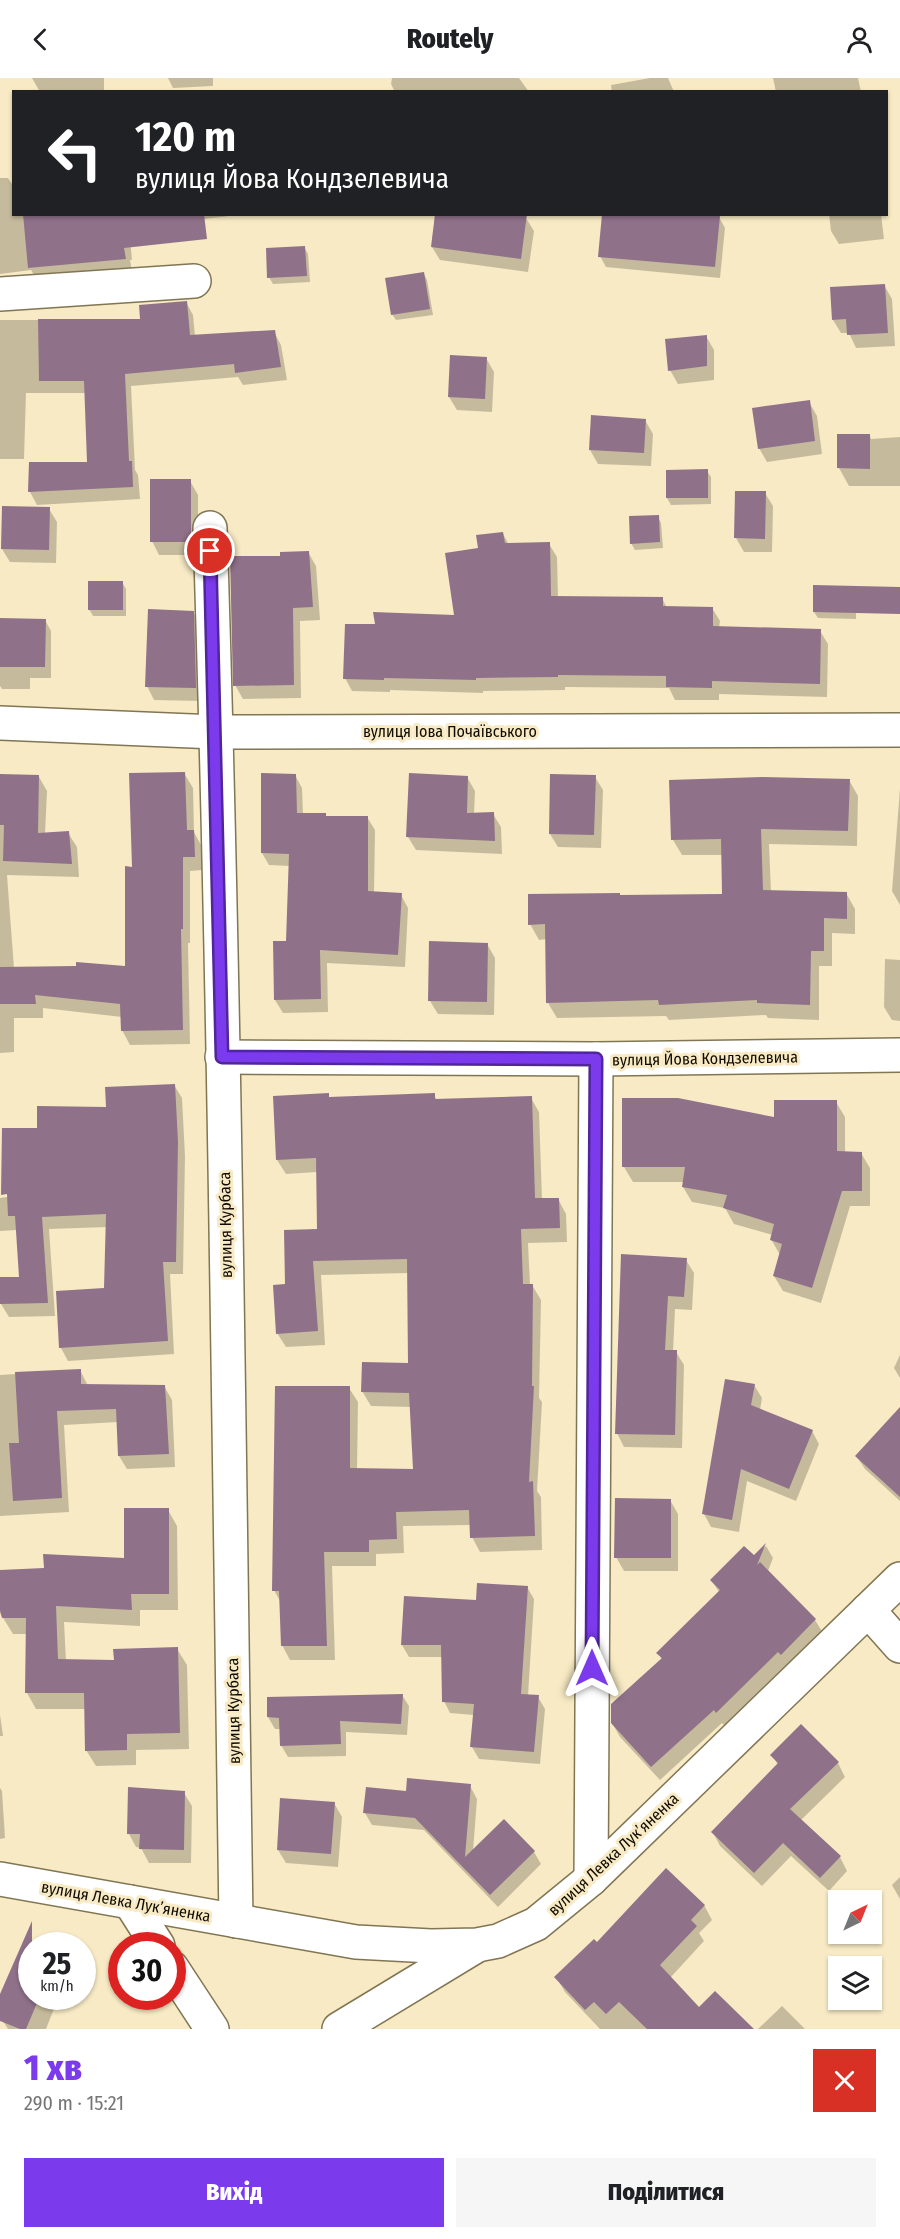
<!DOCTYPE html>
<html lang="uk">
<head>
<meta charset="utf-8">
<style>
	:root { --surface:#fff; --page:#f6f6f6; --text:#202124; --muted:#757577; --accent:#7c3aed }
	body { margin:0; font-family:"Fira Sans Condensed",sans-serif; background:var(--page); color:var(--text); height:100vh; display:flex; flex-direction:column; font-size:22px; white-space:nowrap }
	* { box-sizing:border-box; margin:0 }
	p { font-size:20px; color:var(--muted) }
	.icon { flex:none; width:33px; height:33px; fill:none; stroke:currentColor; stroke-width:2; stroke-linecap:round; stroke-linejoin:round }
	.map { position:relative; height:1951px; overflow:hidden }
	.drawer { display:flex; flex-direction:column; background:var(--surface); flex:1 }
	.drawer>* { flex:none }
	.banner { position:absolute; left:12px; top:12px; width:876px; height:126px; border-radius:0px; box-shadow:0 2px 4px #0004; background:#202124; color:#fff; overflow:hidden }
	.needle { width:39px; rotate:43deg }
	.controls { position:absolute; left:828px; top:1812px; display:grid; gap:12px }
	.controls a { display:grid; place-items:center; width:54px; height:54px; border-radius:0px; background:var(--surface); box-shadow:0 2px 4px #0004; font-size:30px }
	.speed { position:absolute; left:18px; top:1854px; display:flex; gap:12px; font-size:30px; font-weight:700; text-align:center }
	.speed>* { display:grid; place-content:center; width:78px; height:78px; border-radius:50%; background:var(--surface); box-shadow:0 2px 4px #0004; line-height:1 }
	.speed small { font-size:15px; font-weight:400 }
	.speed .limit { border:9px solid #d22; background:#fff; color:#111 }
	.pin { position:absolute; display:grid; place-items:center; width:51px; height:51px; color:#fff; margin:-26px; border:3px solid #fff; border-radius:50%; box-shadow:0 2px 6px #0007 }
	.me { position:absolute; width:66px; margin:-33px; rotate:0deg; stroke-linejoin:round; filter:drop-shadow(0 0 4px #0008) }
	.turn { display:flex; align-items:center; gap:21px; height:126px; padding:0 24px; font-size:27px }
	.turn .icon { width:78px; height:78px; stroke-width:2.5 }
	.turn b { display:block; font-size:42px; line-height:51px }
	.round { display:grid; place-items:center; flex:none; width:63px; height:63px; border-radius:0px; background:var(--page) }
	.overview { display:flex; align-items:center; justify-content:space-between; height:102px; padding:0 24px }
	h1 { font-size:36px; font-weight:800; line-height:45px; color:var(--accent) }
	.action { display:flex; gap:12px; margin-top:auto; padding:12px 24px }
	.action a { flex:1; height:69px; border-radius:0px; background:var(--accent); color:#fff; font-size:24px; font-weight:800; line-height:69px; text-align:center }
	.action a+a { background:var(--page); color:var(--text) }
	header { display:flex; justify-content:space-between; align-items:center; height:78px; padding:0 24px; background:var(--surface); font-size:27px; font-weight:800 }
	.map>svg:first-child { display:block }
</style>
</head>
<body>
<header><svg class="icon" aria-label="back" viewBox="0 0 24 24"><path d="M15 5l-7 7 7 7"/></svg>Routely<svg class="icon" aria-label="person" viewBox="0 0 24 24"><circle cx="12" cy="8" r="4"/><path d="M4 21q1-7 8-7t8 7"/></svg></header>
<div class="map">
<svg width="900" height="1951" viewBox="0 0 900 1951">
	<rect width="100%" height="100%" fill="#f7eac4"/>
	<g fill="#0003">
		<path d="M32,0H104V12L40,14Z"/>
		<path d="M168,0H213V8L173,10Z"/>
		<path d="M392,0H519L529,14H395L391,6Z"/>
		<path d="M650,0H668L674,14H612L611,7Z"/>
		<path d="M773,0H858L861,14H776Z"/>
		<path d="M0,100H8L14,109V136H246L129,150L132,182H130L132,193L37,202L31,192L0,196Z"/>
		<path d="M604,136H686L719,139L725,150L720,200L606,189L600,178Z"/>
		<path d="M829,136H881L884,161L839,166L831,153Z"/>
		<path d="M526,140L534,153L528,194L440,182L432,169Z"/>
		<path d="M304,169L308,176L310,204L273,206L269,199Z"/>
		<path d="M424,196L427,202L433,237L396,242L392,236Z"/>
		<path d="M884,207L892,221L895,268L856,270L849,255H841L833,242Z"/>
		<path d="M186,224L193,237L195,258L274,254L281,267L287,302L243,307L238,299L131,308L135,392L138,397L140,421L37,427L30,414V385H89L86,315H26L24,381H0V242H142Z"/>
		<path d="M706,258L714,272V302L678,306L670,292Z"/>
		<path d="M486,280L494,294L492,334L457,332L449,319Z"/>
		<path d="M809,324L817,338L822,376L767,384L759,370Z"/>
		<path d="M645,342L653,356L651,388L598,386L590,372Z"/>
		<path d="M870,358L871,361L900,359V408H849L839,390Z"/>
		<path d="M667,393H707L711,399V426L671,427L667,420Z"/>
		<path d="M190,403L198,417V477H159L152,463Z"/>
		<path d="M765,415L773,428L772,474H744L736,460Z"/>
		<path d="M49,431L57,444L56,485L10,484L2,471Z"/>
		<path d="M658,439L661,445L663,470L635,472L631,465Z"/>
		<path d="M503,456L509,467L549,466L557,479L558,520H662L667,530H712L720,543L719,550L820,553L828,566L827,619L719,616V622H675L669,610L565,609V612L483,613V615L390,612V614L352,613L345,600L376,548L456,538L479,471Z"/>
		<path d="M308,474L316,488L320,542L300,543L301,620L243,621L235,607L282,479Z"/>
		<path d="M122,504L126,511V538H93L89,531Z"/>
		<path d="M856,516V541L818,540L814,534Z"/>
		<path d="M193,534L201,548L203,623L154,622L147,608Z"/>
		<path d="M0,542H45L51,553V600H30V611H2L0,608Z"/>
		<path d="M184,695L193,710L194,754L201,767L202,792L190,793V865H188L190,966L130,967L122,952V939L43,930V940H14V974L0,975V698L39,699L47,713L45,756L68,755L77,769L79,799L7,797L14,890H126L133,790Z"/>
		<path d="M295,697L302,710L303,736H325L327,739H367L375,752L374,815L401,817L408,830L405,889L327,885L328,934L283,935L275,922L288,865L290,788L269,787L262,775Z"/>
		<path d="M467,699L475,713L474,736H493L501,749L502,776L416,772L408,759Z"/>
		<path d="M595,699L603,712L601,770L558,769L550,756Z"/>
		<path d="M849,702L858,718L857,768L769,766L771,814L846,815L855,831V856L832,855V888H819V942L768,940L766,937L669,942L666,938L557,940L548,925L547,861L539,862L530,846L621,819L724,817L723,777H682L673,762Z"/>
		<path d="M900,711V827L892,813Z"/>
		<path d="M487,866L495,880L494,937L438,936L430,923Z"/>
		<path d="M885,881L900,882V943L892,942L884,929Z"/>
		<path d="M174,1007L182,1020L185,1078L183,1196H170L174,1276L68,1283L61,1270L57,1214L105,1212L107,1149L49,1151L55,1238L9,1239L1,1226L2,1201L21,1200L17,1152L0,1153V1120L74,1109L108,1031Z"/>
		<path d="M328,1017L330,1021L434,1017L437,1022L531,1020L539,1034L542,1122L558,1121L566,1136L567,1164L528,1165L530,1207H532L541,1222L539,1320L542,1324L537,1413L541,1419L542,1472L480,1474L472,1459L471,1447L403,1448L404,1475L376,1476V1488H332L335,1582H290L282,1567L281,1525L274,1512L349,1310L358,1324L357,1391L414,1393L412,1329L371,1328L362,1313L410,1287L409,1195L321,1197L325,1267L286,1269L277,1255L287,1207L318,1153L317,1094L286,1096L277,1082Z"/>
		<path d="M836,1024L845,1039V1075H861L870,1090V1128H850L821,1225L783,1213L774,1198L780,1177L771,1161L773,1157L734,1146L725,1130L692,1124L683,1109L684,1104H633L624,1089Z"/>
		<path d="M622,1178L686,1182L694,1195L692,1232L675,1231L673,1274H676L684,1287L682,1370L624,1369L617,1355Z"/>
		<path d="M900,1277V1300L894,1290Z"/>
		<path d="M80,1292L88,1308H164L172,1322L175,1389L127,1391L119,1378L118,1344L64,1347L69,1434L0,1438V1297Z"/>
		<path d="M754,1307L762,1320L760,1332L812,1353L819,1366L796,1423L747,1403L739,1454L711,1449L704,1436Z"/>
		<path d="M900,1331V1423L865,1391L857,1379Z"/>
		<path d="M670,1422L678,1436V1493H624L616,1479Z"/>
		<path d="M168,1432L177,1448L178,1532H140V1548L64,1544L66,1583H115L177,1571L187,1587L189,1671L136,1672V1687L96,1688L86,1672V1631H36L27,1615V1556H13L0,1535V1493L46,1492L126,1481Z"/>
		<path d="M766,1468L773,1480L768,1493L815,1542L823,1555L789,1590L786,1587L725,1648L722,1645L660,1702L620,1659L612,1645L662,1582L658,1575L719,1514L712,1503L754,1479Z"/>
		<path d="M527,1509L534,1521L528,1618L538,1619L545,1631L540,1686L479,1681L472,1669L474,1637L450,1635L444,1623L443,1579H409L402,1567L405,1519L477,1524Z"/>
		<path d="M402,1617L409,1628L407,1657L346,1654V1678L288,1679L281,1667V1651H275L268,1639Z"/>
		<path d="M0,1637L3,1658H0Z"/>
		<path d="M772,1677L838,1685L845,1699L800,1743L840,1779L847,1793L829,1813L791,1778L762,1808L720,1768L713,1754L778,1687Z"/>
		<path d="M470,1708L477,1721L473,1773L534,1774L541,1786L498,1829L424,1752L372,1747L365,1735L407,1715Z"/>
		<path d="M0,1710L2,1713L5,1760L0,1761Z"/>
		<path d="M184,1715L192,1728L191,1785H149L141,1770L136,1769L129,1756Z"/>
		<path d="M334,1725L342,1739L338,1789L286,1785L278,1772Z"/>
		<path d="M900,1799V1821L892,1807Z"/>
		<path d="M704,1827L712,1842L699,1855L704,1863L670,1900L699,1931L751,1951H600L565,1914L556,1899L597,1867Z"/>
		<path d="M59,1918L46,1951H8L3,1943L0,1932V1920Z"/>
		<path d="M782,1928L805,1951H758Z"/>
	</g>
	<g fill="#90718a">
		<path d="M23,136H204L207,161L124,170L126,181L28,190Z"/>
		<path d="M435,136H527L521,181L431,169Z"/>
		<path d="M602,136L720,138L715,189L598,179Z"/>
		<path d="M305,168L307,198L267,200L266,170Z"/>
		<path d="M424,194L430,231L391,237L385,200Z"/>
		<path d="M885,206L888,255L847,257L846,241L832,242L830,209Z"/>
		<path d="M187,223L190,257L275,252L281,289L235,295L234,286L125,296L129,383H132L133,409L28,414L29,384H87L84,303H39L38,241H140L139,227Z"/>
		<path d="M707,257V288L668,293L665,261Z"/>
		<path d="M450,277L487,279L485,321L448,319Z"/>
		<path d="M810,322L815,363L758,371L752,330Z"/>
		<path d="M591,337L646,341L644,375L589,372Z"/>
		<path d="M837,356H870V391L837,390Z"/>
		<path d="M708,391V420H666V392Z"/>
		<rect x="150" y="401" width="41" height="63"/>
		<path d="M735,413H766L765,461L734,460Z"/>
		<path d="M2,428L50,429L49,472L1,471Z"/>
		<path d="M659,437L660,464L630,466L629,438Z"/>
		<path d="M503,454L505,465L550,464L551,518L663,519V528L713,529V548L821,551L820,606L712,603V610L666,609V598L558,597V599L476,600V602L384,600V602L343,601L345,546H375L373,534L454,537L445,475L478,470L476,457Z"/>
		<path d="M309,473L313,529L293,530L294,607L233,608L230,478H280V474Z"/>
		<rect x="88" y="503" width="35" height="29"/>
		<path d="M813,507L900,509V536L813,534Z"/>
		<path d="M148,531L194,533L196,610L145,609Z"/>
		<path d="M0,540L46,541L45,589H0Z"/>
		<path d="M185,694L187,752H194L195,779H183V851H181L183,952L121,953L120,926L35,917L36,926H0V889L76,888V884L125,888V788L132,789L129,695Z"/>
		<path d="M261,695L296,696L297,735H326V738H368V813L402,815L398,877L320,872L321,921L274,922L273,863H286L289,776L261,775Z"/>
		<path d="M409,695L468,698L467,735L494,734L495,763L406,759Z"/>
		<path d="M0,696L39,697L38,755L69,753L72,786L3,783L4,747H0Z"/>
		<path d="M550,696L596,697L594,757L549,756Z"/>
		<path d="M762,699L850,701L848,753L761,751L763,812L847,814V841L824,840V873H811L810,927L757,925V922L659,927L658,922L546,925L545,846L528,847V816L620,815V817L722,816L721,761L671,762L669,702Z"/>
		<path d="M429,863L488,865L487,924L428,923Z"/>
		<path d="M175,1006L178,1064L176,1184H163L168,1263L59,1270L56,1213L104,1210L106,1136L42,1139L48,1225L0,1226V1199H19L15,1138H8L7,1116L1,1117L2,1050H37V1028L106,1029L105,1009Z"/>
		<path d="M329,1015V1019L435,1015V1021L532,1018L535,1120H559L560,1150L521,1151L523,1206H533L532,1308H534L529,1404L533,1403L535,1458L470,1460L469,1432L396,1434L397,1461L369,1462V1474H324L327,1568H281L279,1513H272L275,1308H350V1390L413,1391L409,1315L361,1314L362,1284L408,1285L407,1181L313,1183L318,1253L276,1256L273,1207L285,1206L284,1152L317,1151L316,1080L276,1082L273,1018Z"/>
		<path d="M622,1020H678L774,1039V1022H837V1073L862,1074V1113H842L812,1210L773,1198L782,1166L770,1162L774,1146L723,1130L727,1117L682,1109L685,1089H622Z"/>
		<path d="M621,1176L687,1180L684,1219L668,1218L665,1272H677L675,1357L615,1356Z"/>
		<path d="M81,1291V1306L165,1307L169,1376L118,1378L116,1331L57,1333L62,1420L13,1423L9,1365H19L15,1294Z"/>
		<path d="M725,1301L755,1306L751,1327L813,1352L789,1411L741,1391L732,1442L702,1436Z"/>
		<path d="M900,1329V1419L855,1378Z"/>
		<path d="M615,1420L671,1421V1480H614Z"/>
		<path d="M124,1430H169V1516H131L132,1532L56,1528L58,1581L114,1582L113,1571L178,1569L180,1655L127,1656V1672L85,1673L84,1615H25L26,1540H2L0,1532V1492L44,1490L43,1476L124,1480Z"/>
		<path d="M766,1465L757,1487L760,1484L816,1541L781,1577L778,1574L716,1635L714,1632L651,1689L611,1645V1626L662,1580L656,1575L720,1512L710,1502L744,1468L754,1477Z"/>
		<path d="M477,1505L528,1508L521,1616L539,1617L534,1674L470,1669L474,1626L442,1624L441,1567H401L404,1518L476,1522Z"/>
		<path d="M403,1616L401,1646L340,1643L341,1666L280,1668L279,1640L267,1639V1619Z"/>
		<path d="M801,1646L839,1684L790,1731L841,1778L820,1800L783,1765L754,1795L711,1754L778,1685L770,1677Z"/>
		<path d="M407,1700L471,1706L465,1779L504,1741L535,1773L490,1817L415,1740L363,1735L366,1709L406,1713Z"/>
		<path d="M128,1709L185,1713L184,1772L139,1771L140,1756H127Z"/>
		<path d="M280,1720L335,1724L331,1776L277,1772Z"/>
		<path d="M666,1790L705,1827L691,1842L697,1848L660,1887L699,1929L715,1913L754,1951H647L619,1924L606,1936L594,1924L585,1932L554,1899L594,1861L597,1864Z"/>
		<path d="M32,1843V1918H40L26,1951H20L0,1943V1916Z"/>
	</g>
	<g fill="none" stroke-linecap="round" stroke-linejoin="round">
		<defs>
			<g id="minor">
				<path d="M0,216L194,203"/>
				<path d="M210,450C225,914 229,1379 236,1843"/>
				<path d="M0,645L216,654L900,652"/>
				<path d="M222,979L596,981L900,977"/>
				<path d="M868,1532L900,1568"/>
				<path d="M0,1801L356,1864L431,1868L477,1867L498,1863L536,1846L591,1801L900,1501"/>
				<path d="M591,1801L596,981"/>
				<path d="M130,1824L158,1868"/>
				<path d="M172,1890L212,1951"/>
				<path d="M339,1951L476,1868"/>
			</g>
		</defs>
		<use href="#minor" stroke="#817653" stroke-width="36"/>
		<use href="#minor" stroke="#fff" stroke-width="33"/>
	</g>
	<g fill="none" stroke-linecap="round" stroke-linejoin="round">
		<defs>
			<path id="route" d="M210,473L222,979L596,981L592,1590"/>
		</defs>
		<use href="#route" stroke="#51269a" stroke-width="15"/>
		<use href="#route" stroke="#7c3aed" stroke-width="10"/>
	</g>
	<g text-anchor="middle" stroke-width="6" stroke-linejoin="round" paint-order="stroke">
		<g font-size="16" fill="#100b01" stroke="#f7eac4">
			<text x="450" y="659">вулиця Іова Почаївського</text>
			<text transform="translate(705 980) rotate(-1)" y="6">вулиця Йова Кондзелевича</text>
			<text transform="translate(225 1147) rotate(-91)" y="6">вулиця Курбаса</text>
			<text transform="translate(233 1633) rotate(-91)" y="6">вулиця Курбаса</text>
			<text transform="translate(613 1776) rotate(-43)" y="6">вулиця Левка Лукʼяненка</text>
			<text transform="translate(126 1823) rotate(10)" y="6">вулиця Левка Лукʼяненка</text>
		</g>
	</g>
</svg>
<div class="controls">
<a><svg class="needle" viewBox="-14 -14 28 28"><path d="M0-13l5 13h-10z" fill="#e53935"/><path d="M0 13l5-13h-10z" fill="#757577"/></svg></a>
<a><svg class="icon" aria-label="layers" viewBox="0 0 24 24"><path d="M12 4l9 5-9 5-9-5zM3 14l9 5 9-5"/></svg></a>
</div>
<div class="speed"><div>25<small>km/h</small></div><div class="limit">30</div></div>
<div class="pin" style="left:210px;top:473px;background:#d93025"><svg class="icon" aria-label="arrive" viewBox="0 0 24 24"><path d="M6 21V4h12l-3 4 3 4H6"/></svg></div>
<svg class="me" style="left:592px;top:1590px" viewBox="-20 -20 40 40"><path d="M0-17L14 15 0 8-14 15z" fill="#7c3aed" stroke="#fff" stroke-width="4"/></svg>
<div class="banner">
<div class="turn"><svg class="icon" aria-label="left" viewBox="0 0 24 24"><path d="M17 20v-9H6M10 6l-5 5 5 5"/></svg><div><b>120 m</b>вулиця Йова Кондзелевича</div></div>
</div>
</div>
<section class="drawer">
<div class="overview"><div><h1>1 хв</h1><p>290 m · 15:21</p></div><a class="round" style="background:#d93025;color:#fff"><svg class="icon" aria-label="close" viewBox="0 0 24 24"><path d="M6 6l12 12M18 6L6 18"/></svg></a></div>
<div class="action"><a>Вихід</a><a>Поділитися</a></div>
</section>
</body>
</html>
